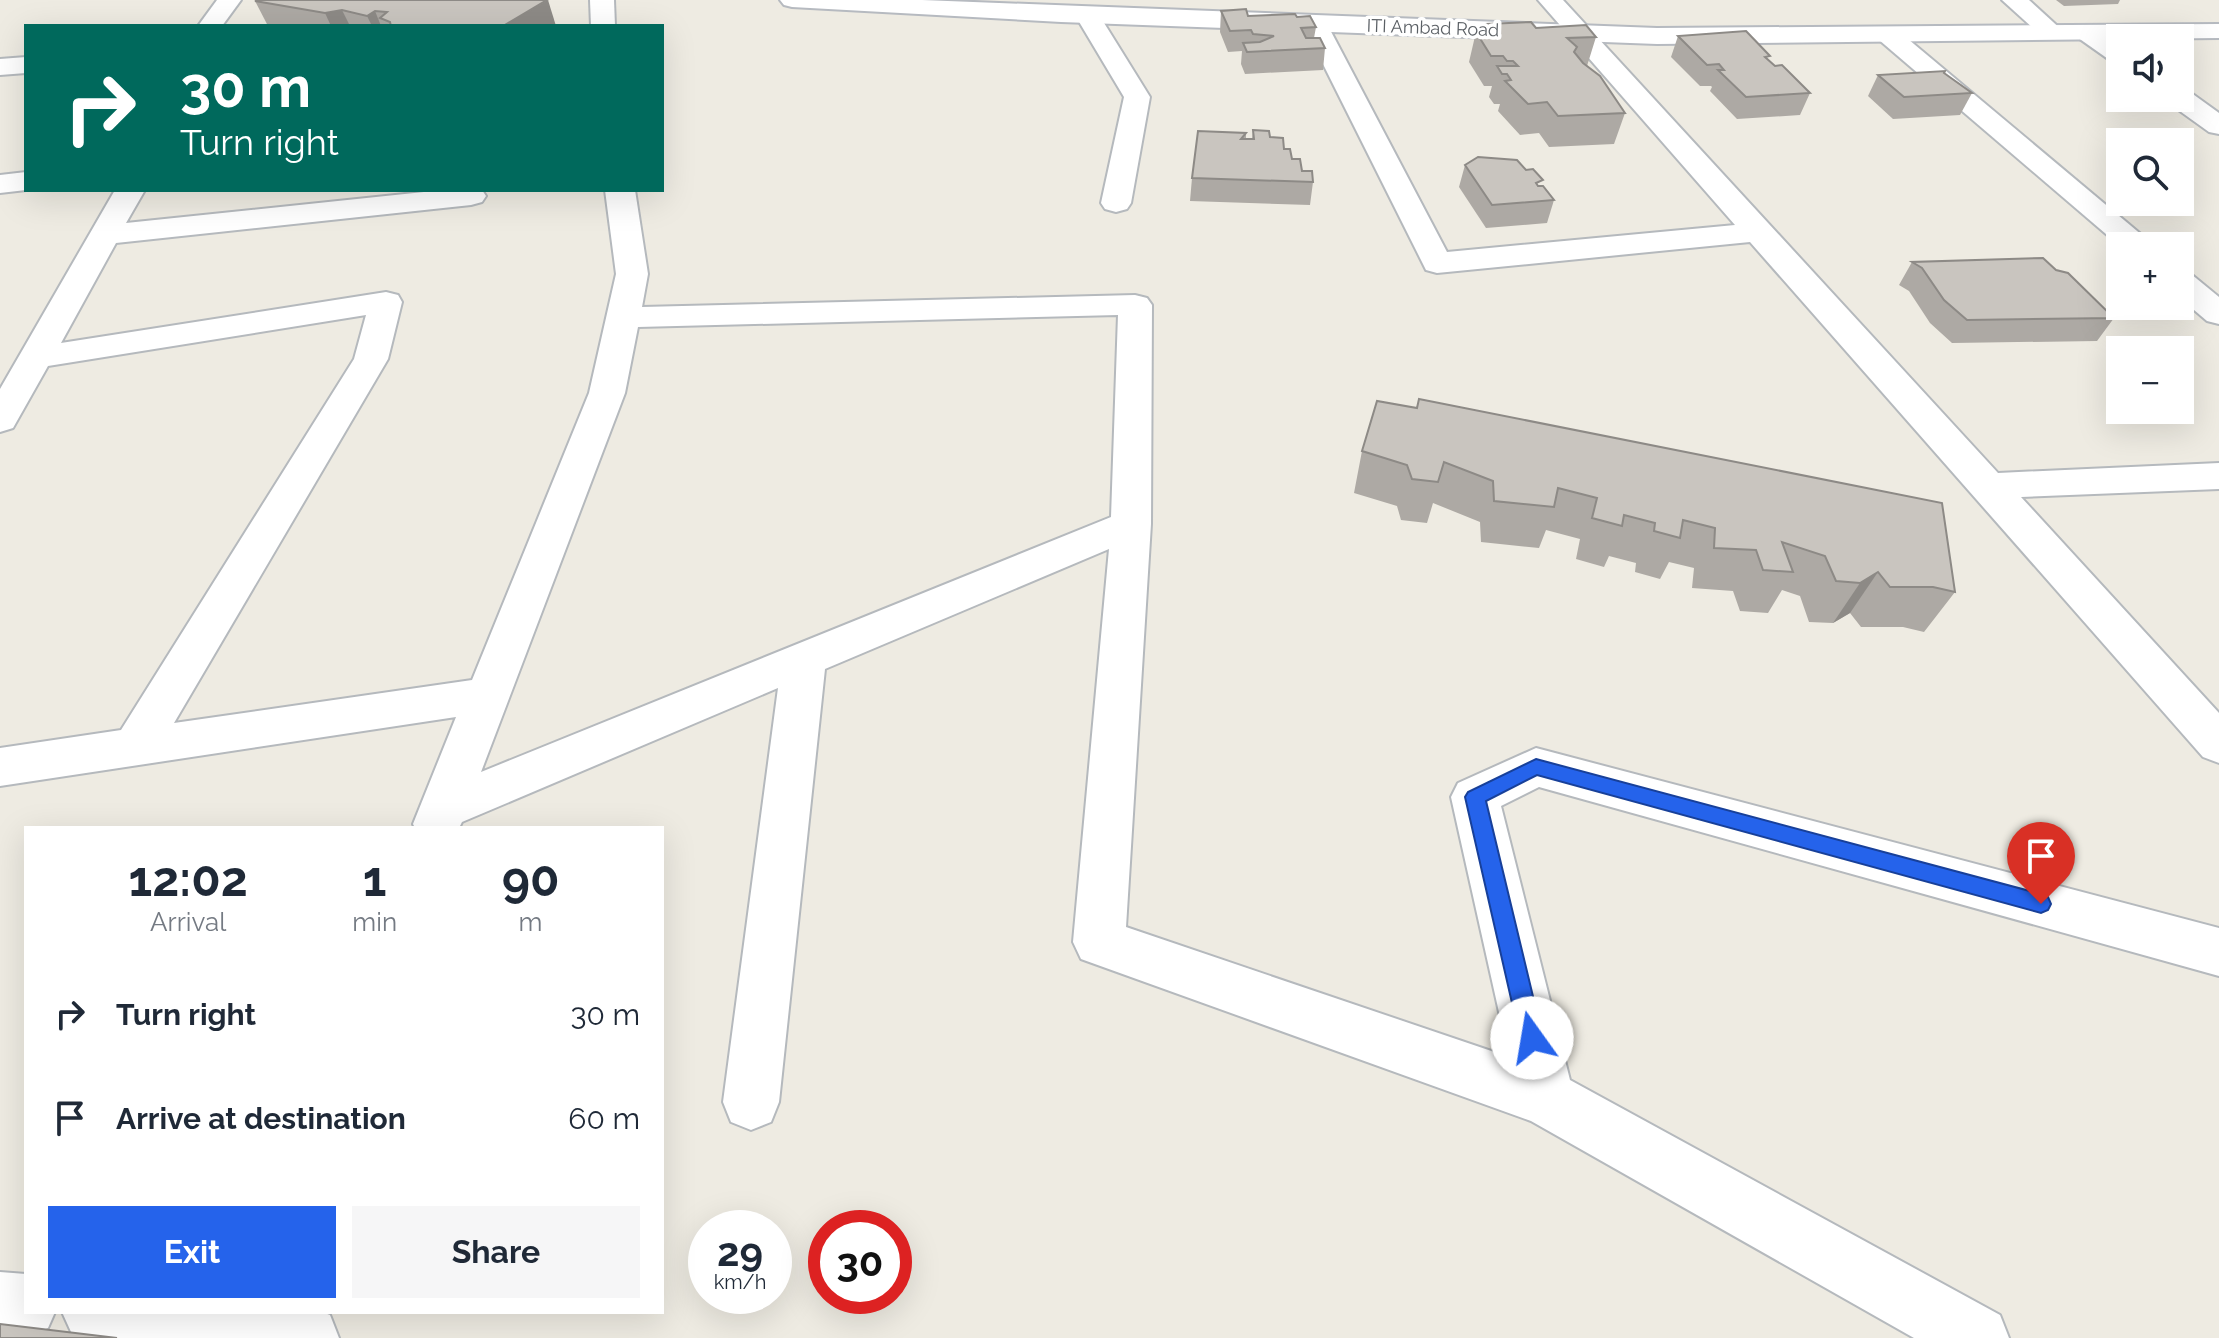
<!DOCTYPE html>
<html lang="en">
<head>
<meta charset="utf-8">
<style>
	:root { --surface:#fff; --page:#f6f6f7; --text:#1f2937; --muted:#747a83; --accent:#2563eb }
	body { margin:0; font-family:Raleway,sans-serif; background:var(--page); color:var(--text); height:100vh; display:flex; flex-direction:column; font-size:30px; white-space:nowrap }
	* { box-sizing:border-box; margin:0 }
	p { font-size:26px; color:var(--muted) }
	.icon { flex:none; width:44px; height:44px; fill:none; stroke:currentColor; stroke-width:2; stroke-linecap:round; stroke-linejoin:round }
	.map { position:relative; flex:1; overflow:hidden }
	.panel { position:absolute; left:24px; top:826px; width:640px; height:488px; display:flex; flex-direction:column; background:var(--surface); border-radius:0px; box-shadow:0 8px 32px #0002 }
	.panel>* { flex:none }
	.top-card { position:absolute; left:24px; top:24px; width:640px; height:168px; border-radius:0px; box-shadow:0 8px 32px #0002; background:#00695c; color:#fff; overflow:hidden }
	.tools { position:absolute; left:2106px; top:24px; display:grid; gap:16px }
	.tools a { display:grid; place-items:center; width:88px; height:88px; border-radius:0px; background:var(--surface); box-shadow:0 8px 32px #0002; font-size:40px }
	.speed { position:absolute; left:688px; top:1210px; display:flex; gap:16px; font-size:40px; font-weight:700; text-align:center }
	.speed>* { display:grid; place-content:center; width:104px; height:104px; border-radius:50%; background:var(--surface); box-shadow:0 8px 32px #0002; line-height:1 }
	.speed small { font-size:20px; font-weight:400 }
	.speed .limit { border:12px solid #d22; background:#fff; color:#111 }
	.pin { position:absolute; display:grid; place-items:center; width:68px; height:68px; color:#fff; margin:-82px -34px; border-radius:50% 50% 50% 0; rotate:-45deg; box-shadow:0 0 8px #0007 }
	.pin .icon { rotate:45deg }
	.me { position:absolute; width:88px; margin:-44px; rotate:347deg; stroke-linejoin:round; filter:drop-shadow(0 0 6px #0008) }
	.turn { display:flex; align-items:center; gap:28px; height:168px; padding:0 24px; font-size:36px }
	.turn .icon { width:104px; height:104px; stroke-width:2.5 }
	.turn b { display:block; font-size:56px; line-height:68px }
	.eta { display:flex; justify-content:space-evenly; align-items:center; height:136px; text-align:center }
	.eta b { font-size:48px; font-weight:700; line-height:56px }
	.button { display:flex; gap:16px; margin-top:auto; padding:16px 24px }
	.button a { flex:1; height:92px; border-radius:0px; background:var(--accent); color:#fff; font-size:32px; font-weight:700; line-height:92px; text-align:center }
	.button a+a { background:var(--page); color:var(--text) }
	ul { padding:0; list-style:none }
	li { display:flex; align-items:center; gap:24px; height:104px; padding:0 24px }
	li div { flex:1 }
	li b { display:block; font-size:30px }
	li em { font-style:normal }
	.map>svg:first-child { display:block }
</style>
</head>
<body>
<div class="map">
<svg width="2219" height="1338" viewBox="0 0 2219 1338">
	<rect width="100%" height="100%" fill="#eeebe2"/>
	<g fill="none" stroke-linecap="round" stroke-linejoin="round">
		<defs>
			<g id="street">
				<path d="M217,0H241L222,26H198Z"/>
				<path d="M590,0H614L615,26H591Z"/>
				<path d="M1538,0H1563L1998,473L2219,463V489L2021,497L2219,713V763L2203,757L1750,242L1437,273L1426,270L1303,24L1306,19H1324L1327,24L1447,252L1735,225Z"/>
				<path d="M2002,0H2029L2064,32L2061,37H2043Z"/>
				<path d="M1087,8L1096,10L1150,97L1131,203L1127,209L1116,212L1105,209L1101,203L1124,97L1075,15L1078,10Z"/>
				<path d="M2086,25L2095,27L2120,44V64L2111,61L2077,37L2074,32L2077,27Z"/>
				<path d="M1887,27L1896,29L2155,246H2120L1878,39L1875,34L1878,29Z"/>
				<path d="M26,57V73L0,75V59Z"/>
				<path d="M2180,90L2190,92L2219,113V134L2209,132L2170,104L2167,98H2180Z"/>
				<path d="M26,172V190L0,193V175Z"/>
				<path d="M115,190H145L126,223L443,190H482L486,196L482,202L471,205L116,243L61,343L386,292L398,295L402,302L388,359L174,723L472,680L589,393L616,274L605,190H635L648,274L642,307L1135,295L1147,298L1152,305L1151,524L1126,927L1509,1057L1451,797L1458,783L1536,748L2219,928V976L1539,787L1501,806L1570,1080L2000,1315L2009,1338H1914L1531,1121L1081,959L1073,942L1109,549L825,669L779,1102L771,1122L751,1130L731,1122L723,1102L778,688L462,822L459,828H415L413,824L456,717L0,786V748L121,730L354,359L366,315L48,366L13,428L0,432V389ZM1118,315L1111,517L481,772L625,393L638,327Z"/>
				<path d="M2180,271L2191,274L2219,297V324L2207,321L2180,298Z"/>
				<path d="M0,1272L26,1274V1312H55L48,1328L26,1338L0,1336Z"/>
				<path d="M62,1312H322L330,1315L339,1338H80L72,1334Z"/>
			</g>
			<path id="secondary" d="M780,0H922L1657,28L2219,24V38L1657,44L1061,22L792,7L784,5Z"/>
		</defs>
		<use href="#street" stroke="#b5b9bd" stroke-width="4"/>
		<use href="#secondary" stroke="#b6bac0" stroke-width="4"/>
		<use href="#street" fill="#fff" fill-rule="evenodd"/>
		<use href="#secondary" fill="#fff" fill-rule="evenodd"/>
	</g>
	<g fill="#ada9a4">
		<path d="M2056,0H2120L2118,4L2064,6Z"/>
		<path d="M255,1L556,26H268Z"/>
		<path d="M1221,11L1248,16L1297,17L1316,27L1314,38L1325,48L1323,70L1245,74L1241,64L1242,51L1228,52L1220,32Z"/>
		<path d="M1487,24L1536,28L1596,37L1587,66L1625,113L1614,144L1549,147L1539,133L1520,135L1498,111L1500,104H1494L1489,97L1492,86H1484L1469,62L1476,32H1482V28H1486Z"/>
		<path d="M1678,36L1769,61L1810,93L1800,115L1737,119L1710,91L1712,87L1711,86H1700L1671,57Z"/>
		<path d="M1878,75L1972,93L1960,115L1893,119L1868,96Z"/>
		<path d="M1253,130L1270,137L1284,149L1313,182L1310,205L1190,201L1192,178L1246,133V139H1252Z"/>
		<path d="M1465,165L1541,186L1554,200L1547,223L1486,228L1459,187Z"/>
		<path d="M1912,262L2056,270L2114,318L2097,341L1952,343L1930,323L1909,291L1899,285Z"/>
		<path d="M1377,401L1955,592L1924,632L1903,627H1861L1850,613L1833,623L1809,622L1800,596L1782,590L1768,613L1740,611L1733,591L1692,588L1694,568L1669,562L1660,579L1635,572L1636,563L1609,556L1604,567L1576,559L1580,539L1546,530L1539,548L1481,542L1480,522L1433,503L1427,523L1401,520L1397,506L1354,493L1362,451Z"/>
	</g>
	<g fill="#8d8a86">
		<path d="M548,0L556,26H503Z"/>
		<path d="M342,10L350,26H331L325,13Z"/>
		<path d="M375,11L381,26H372L367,16Z"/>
		<path d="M1878,572L1850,613L1833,623L1860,583Z"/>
	</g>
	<g fill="#c9c5bf" stroke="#8d8a86" stroke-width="2">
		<path d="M258,0H547L503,26H391L390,22L380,18L387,12L375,11L367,16L342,10L325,13L255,1Z"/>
		<path d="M1246,9L1248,16L1295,14L1297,17L1310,16L1316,27L1301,28L1306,38H1320L1325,48L1247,52L1243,43L1260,42L1274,36L1253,34L1251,30L1230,31L1221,11Z"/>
		<path d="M1531,22L1536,28L1586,25L1596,37L1567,38L1577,47L1574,52L1583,63L1600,76L1625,113L1558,116L1547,102L1528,104L1505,81L1511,80L1507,74H1502L1497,66H1518L1513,61H1507L1503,56H1491L1476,32H1489L1482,28H1490L1487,24Z"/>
		<path d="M1746,31L1770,56L1765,57L1775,66L1782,65L1810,93L1746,97L1718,70H1724L1719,64L1707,65L1678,36Z"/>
		<path d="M1945,71L1944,73L1972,93L1904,97L1878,75Z"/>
		<path d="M1253,130L1269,131L1270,137L1283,138L1284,149H1290L1292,159H1300L1302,171H1312L1313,182L1192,178L1198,131L1246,133L1241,139H1254Z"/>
		<path d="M1478,157L1517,160L1526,170L1533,169L1543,180L1536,183L1538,186H1543L1554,200L1492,205L1465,165Z"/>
		<path d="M2043,258L2056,270L2068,273L2114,318L1967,320L1944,300L1922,268L1912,262Z"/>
		<path d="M1419,399L1942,503L1955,592L1933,587H1890L1878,572L1860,583L1836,581L1825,556L1782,542L1793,572L1763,570L1756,550L1714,548L1715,528L1683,520L1680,538L1654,531L1655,523L1624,515L1622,526L1592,518L1597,498L1558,488L1554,507L1494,501L1493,481L1444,462L1438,482L1412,479L1407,465L1362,451L1377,401L1417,408Z"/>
		<path d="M0,1324L117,1338H0Z"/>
	</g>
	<path fill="#2563eb" stroke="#184099" stroke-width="2" d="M1536,759L2041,894L2048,897L2051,904L2048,910L2041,913L1537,775L1486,801L1543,1038L1540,1046L1532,1049L1524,1046L1520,1038L1465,797L1468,792Z"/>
	<g text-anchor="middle" stroke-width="7" stroke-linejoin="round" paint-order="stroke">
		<g font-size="18" fill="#5a5f64" stroke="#fff">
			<text transform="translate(1433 28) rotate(2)" y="6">ITI Ambad Road</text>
		</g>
	</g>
</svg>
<div class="tools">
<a><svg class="icon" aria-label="sound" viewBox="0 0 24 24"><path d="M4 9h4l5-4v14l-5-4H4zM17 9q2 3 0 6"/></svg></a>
<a><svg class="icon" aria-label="search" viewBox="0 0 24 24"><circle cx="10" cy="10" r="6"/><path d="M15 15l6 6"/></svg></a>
<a>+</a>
<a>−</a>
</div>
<div class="speed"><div>29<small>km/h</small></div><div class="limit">30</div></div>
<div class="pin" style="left:2041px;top:904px;background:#d93025"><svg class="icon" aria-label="arrive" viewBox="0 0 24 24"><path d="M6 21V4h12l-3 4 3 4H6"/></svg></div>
<svg class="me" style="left:1532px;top:1038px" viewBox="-20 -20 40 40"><circle r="19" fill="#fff"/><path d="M0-13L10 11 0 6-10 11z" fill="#2563eb"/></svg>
<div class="top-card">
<div class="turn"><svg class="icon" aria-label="right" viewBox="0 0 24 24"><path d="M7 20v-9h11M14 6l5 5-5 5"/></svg><div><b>30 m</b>Turn right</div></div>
</div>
<section class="panel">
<div class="eta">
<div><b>12:02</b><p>Arrival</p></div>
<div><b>1</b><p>min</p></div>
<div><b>90</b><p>m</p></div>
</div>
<ul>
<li><svg class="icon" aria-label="right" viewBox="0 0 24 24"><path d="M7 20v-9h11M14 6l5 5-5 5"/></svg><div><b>Turn right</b></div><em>30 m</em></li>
<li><svg class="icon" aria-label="arrive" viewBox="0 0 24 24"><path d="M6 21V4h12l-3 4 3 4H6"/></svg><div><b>Arrive at destination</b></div><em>60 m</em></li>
</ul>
<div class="button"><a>Exit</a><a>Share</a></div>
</section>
</div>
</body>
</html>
